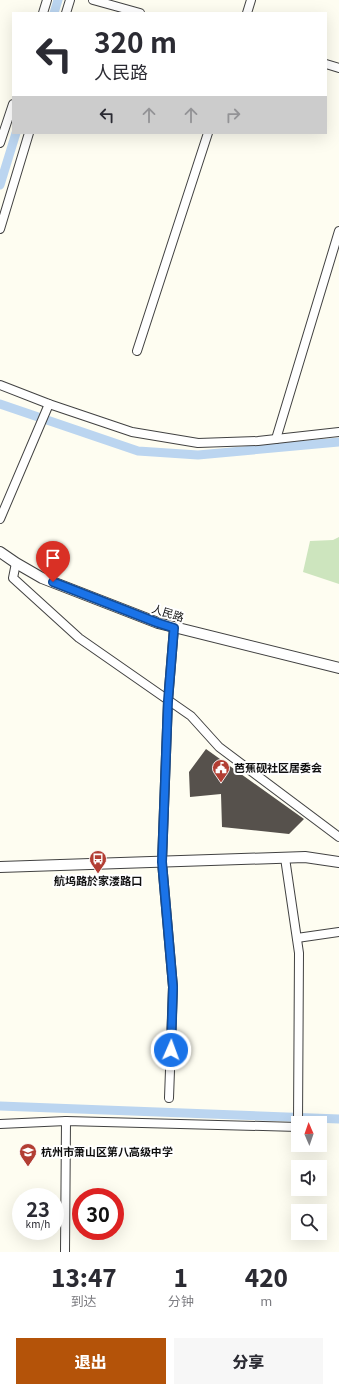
<!DOCTYPE html>
<html lang="zh">
<head>
<meta charset="utf-8">
<style>
	:root { --surface:#fff; --page:#f7f7f7; --text:#2b2b33; --muted:#7c7c81; --accent:#b45309 }
	body { margin:0; font-family:Georgia,"Noto Sans SC",serif; background:var(--page); color:var(--text); height:100vh; display:flex; flex-direction:column; font-size:15px; white-space:nowrap }
	* { box-sizing:border-box; margin:0 }
	p { font-size:13px; color:var(--muted) }
	.icon { flex:none; width:22px; height:22px; fill:none; stroke:currentColor; stroke-width:2; stroke-linecap:round; stroke-linejoin:round }
	.map { position:relative; height:1252px; overflow:hidden }
	.details { display:flex; flex-direction:column; background:var(--surface); flex:1 }
	.details>* { flex:none }
	.top-card { position:absolute; left:12px; top:12px; width:315px; height:122px; border-radius:0px; box-shadow:0 4px 16px #0002; background:#fff; color:var(--text); overflow:hidden }
	.needle { width:26px; rotate:358deg }
	.buttons { position:absolute; left:291px; top:1116px; display:grid; gap:8px }
	.buttons a { display:grid; place-items:center; width:36px; height:36px; border-radius:0px; background:var(--surface); box-shadow:0 4px 16px #0002; font-size:20px }
	.speed { position:absolute; left:12px; top:1188px; display:flex; gap:8px; font-size:20px; font-weight:700; text-align:center }
	.speed>* { display:grid; place-content:center; width:52px; height:52px; border-radius:50%; background:var(--surface); box-shadow:0 4px 16px #0002; line-height:1 }
	.speed small { font-size:10px; font-weight:400 }
	.speed .limit { border:6px solid #d22; background:#fff; color:#111 }
	.pin { position:absolute; display:grid; place-items:center; width:34px; height:34px; color:#fff; margin:-41px -17px; border-radius:50% 50% 50% 0; rotate:-45deg; box-shadow:0 0 4px #0007 }
	.pin .icon { rotate:45deg }
	.me { position:absolute; width:44px; margin:-22px; rotate:2deg; stroke-linejoin:round; filter:drop-shadow(0 0 3px #0008) }
	.turn { display:flex; align-items:center; gap:14px; height:84px; padding:0 16px; font-size:18px }
	.turn .icon { width:52px; height:52px; stroke-width:2.5 }
	.turn b { display:block; font-size:28px; line-height:34px }
	.lanes { display:flex; align-items:center; height:38px; padding:0 16px; background:#0003; justify-content:center; gap:20px; direction:ltr }
	.lanes .off { opacity:.35 }
	.eta { display:flex; justify-content:space-evenly; align-items:center; height:68px; text-align:center }
	.eta b { font-size:24px; font-weight:800; line-height:28px }
	.primary-button { display:flex; gap:8px; margin-top:auto; padding:8px 16px }
	.primary-button a { flex:1; height:46px; border-radius:0px; background:var(--accent); color:#fff; font-size:16px; font-weight:800; line-height:46px; text-align:center }
	.primary-button a+a { background:var(--page); color:var(--text) }
	.map>svg:first-child { display:block }
</style>
</head>
<body>
<div class="map">
<svg width="339" height="1252" viewBox="0 0 339 1252">
	<rect width="100%" height="100%" fill="#fefdf1"/>
	<path fill="#cde5be" d="M339,537V584L303,572L310,541L333,540Z"/>
	<g fill="none" stroke-linecap="round" stroke-linejoin="round">
		<g stroke="#bbd5f0" stroke-width="9">
			<path d="M54,13L58,0"/>
			<path d="M0,185L16,133"/>
			<path d="M0,404L138,451L198,455L339,442"/>
			<path d="M0,1106L339,1119"/>
		</g>
	</g>
	<path fill="#56514c" d="M206,749L304,819L289,834L222,827L221,794L190,797L189,772Z"/>
	<g fill="none" stroke-linecap="round" stroke-linejoin="round">
		<defs>
			<g id="minor">
				<path d="M93,0L140,13"/>
				<path d="M43,13L47,0"/>
				<path d="M66,13L70,0"/>
				<path d="M247,13L251,0"/>
				<path d="M326,64L339,68"/>
				<path d="M0,143L13,104"/>
				<path d="M0,229L29,133"/>
				<path d="M137,351L208,133"/>
				<path d="M0,385L49,404L132,432L198,443L258,441L339,432"/>
				<path d="M276,439L339,231"/>
				<path d="M0,519L49,404"/>
				<path d="M16,563L13,578L79,638L191,716L219,747L339,837"/>
				<path d="M285,858L299,953L298,1123"/>
				<path d="M297,938L339,932"/>
				<path d="M169,1098L173,987L162,862L168,701L174,628"/>
				<path d="M0,1124L66,1121L298,1127"/>
				<path d="M65,1252L66,1121"/>
			</g>
			<g id="tertiary">
				<path d="M0,552L16,563L42,578L158,623L339,668"/>
				<path d="M0,867L305,857L339,862"/>
			</g>
		</defs>
		<use href="#minor" stroke="#424242" stroke-width="10"/>
		<use href="#tertiary" stroke="#424242" stroke-width="12"/>
		<use href="#minor" stroke="#fff" stroke-width="8"/>
		<use href="#tertiary" stroke="#fff" stroke-width="10"/>
	</g>
	<g fill="none" stroke-linecap="round" stroke-linejoin="round">
		<defs>
			<path id="route" d="M53,582L158,623L174,628L168,701L162,862L173,987L171,1050"/>
		</defs>
		<use href="#route" stroke="#114b97" stroke-width="10"/>
		<use href="#route" stroke="#1a73e8" stroke-width="7"/>
	</g>
	<defs>
		<symbol id="civic-pin" viewBox="-11 -11 22 30"><path d="M0 17L-7.5 6A9.5 9.5 0 1 1 7.5 6Z" fill="#b23e33" stroke="#fff"/><path d="M-.6-6.5H3V-4.5H.6V-3L4-1V1h2V6H-6V1h2V-1L-.6-3ZM-1.2 2.5V6h2.4V2.5Z" fill="#fff"/></symbol>
		<symbol id="bus-pin" viewBox="-11 -11 22 30"><path d="M0 17L-7.5 6A9.5 9.5 0 1 1 7.5 6Z" fill="#b23e33" stroke="#fff"/><path d="M-5-6H5V4H4V6H2V4H-2V6H-4V4H-5ZM-3.5-4V0h7V-4ZM-3.5 1.2v1.5H-2V1.2ZM2 1.2v1.5H3.5V1.2Z" fill="#fff"/></symbol>
		<symbol id="school-pin" viewBox="-11 -11 22 30"><path d="M0 17L-7.5 6A9.5 9.5 0 1 1 7.5 6Z" fill="#b23e33" stroke="#fff"/><path d="M0-5L7-2L0 1L-7-2ZM-4 1L0 2.5L4 1V4Q0 6-4 4Z" fill="#fff"/></symbol>
	</defs>
	<g fill-rule="evenodd">
		<use href="#civic-pin" x="211" y="758" width="20" height="27"/>
		<use href="#bus-pin" x="88" y="849" width="20" height="27"/>
		<use href="#school-pin" x="18" y="1142" width="20" height="27"/>
	</g>
	<g text-anchor="middle" stroke-width="4" stroke-linejoin="round" paint-order="stroke">
		<g font-size="11" fill="#0f0f0f" stroke="#fff">
			<text transform="translate(168 613) rotate(17)" y="4">人民路</text>
		</g>
		<g font-size="11" font-weight="bold" fill="#0f0f0f" stroke="#fff" text-anchor="start">
			<text x="234" y="772">芭蕉砚社区居委会</text>
			<text x="98" y="885" text-anchor="middle">航坞路於家溇路口</text>
			<text x="41" y="1156">杭州市萧山区第八高级中学</text>
		</g>
	</g>
</svg>
<div class="buttons">
<a><svg class="needle" viewBox="-14 -14 28 28"><path d="M0-13l5 13h-10z" fill="#e53935"/><path d="M0 13l5-13h-10z" fill="#7c7c81"/></svg></a>
<a><svg class="icon" aria-label="sound" viewBox="0 0 24 24"><path d="M4 9h4l5-4v14l-5-4H4zM17 9q2 3 0 6"/></svg></a>
<a><svg class="icon" aria-label="search" viewBox="0 0 24 24"><circle cx="10" cy="10" r="6"/><path d="M15 15l6 6"/></svg></a>
</div>
<div class="speed"><div>23<small>km/h</small></div><div class="limit">30</div></div>
<div class="pin" style="left:53px;top:582px;background:#d93025"><svg class="icon" aria-label="arrive" viewBox="0 0 24 24"><path d="M6 21V4h12l-3 4 3 4H6"/></svg></div>
<svg class="me" style="left:171px;top:1050px" viewBox="-20 -20 40 40"><circle r="17" fill="#1a73e8" stroke="#fff" stroke-width="3"/><path d="M0-11L8 9 0 5-8 9z" fill="#fff"/></svg>
<div class="top-card">
<div class="turn"><svg class="icon" aria-label="left" viewBox="0 0 24 24"><path d="M17 20v-9H6M10 6l-5 5 5 5"/></svg><div><b>320 m</b>人民路</div></div>
<div class="lanes"><svg class="icon" aria-label="left" viewBox="0 0 24 24"><path d="M17 20v-9H6M10 6l-5 5 5 5"/></svg><svg class="icon off" aria-label="ahead" viewBox="0 0 24 24"><path d="M12 20V5M6 11l6-6 6 6"/></svg><svg class="icon off" aria-label="ahead" viewBox="0 0 24 24"><path d="M12 20V5M6 11l6-6 6 6"/></svg><svg class="icon off" aria-label="right" viewBox="0 0 24 24"><path d="M7 20v-9h11M14 6l5 5-5 5"/></svg></div>
</div>
</div>
<section class="details">
<div class="eta">
<div><b>13:47</b><p>到达</p></div>
<div><b>1</b><p>分钟</p></div>
<div><b>420</b><p>m</p></div>
</div>
<div class="primary-button"><a>退出</a><a>分享</a></div>
</section>
</body>
</html>
